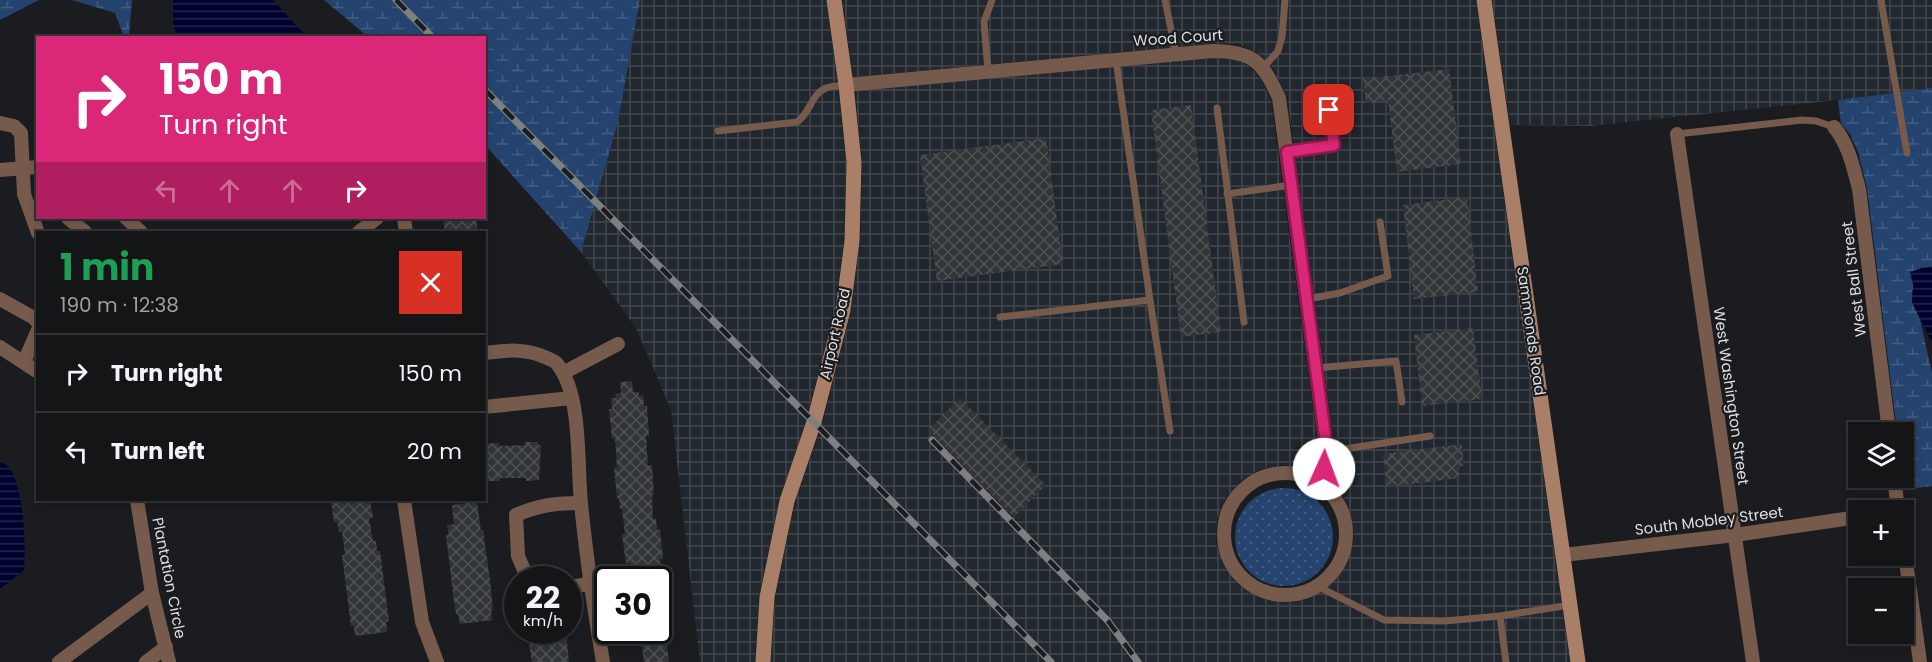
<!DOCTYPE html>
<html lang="en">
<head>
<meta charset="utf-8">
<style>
	:root { --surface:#141517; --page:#212224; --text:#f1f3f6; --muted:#9d9fa1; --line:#333436 }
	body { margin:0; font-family:Poppins,sans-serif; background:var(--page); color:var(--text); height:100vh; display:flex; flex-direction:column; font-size:22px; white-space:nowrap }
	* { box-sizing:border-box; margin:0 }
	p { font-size:20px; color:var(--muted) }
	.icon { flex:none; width:33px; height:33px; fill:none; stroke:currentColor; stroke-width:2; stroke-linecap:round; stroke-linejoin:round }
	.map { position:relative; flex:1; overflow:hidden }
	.side { position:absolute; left:36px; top:231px; width:450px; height:270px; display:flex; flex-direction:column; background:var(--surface); border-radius:0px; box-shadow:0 3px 9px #0003,0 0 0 2px var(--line) }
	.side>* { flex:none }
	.hud { position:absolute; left:36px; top:36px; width:450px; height:183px; border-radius:0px; box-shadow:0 3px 9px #0003,0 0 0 2px var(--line); background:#db2777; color:#fff; overflow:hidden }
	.tools { position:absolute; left:1848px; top:422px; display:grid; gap:12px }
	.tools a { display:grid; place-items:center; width:66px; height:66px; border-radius:0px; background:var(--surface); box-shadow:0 3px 9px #0003,0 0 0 2px var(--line); font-size:30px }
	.speed { position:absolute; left:504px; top:566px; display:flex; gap:12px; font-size:30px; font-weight:700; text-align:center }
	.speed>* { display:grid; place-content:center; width:78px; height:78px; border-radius:50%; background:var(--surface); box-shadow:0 3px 9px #0003,0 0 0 2px var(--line); line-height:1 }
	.speed small { font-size:15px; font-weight:400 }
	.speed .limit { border:3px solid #111; border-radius:9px; background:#fff; color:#111 }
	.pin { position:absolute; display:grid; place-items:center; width:51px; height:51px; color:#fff; margin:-26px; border-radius:12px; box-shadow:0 3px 9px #0006 }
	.me { position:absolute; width:66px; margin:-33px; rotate:2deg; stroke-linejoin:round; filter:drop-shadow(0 0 4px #0008) }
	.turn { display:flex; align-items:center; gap:21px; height:126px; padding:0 24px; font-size:27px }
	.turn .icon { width:78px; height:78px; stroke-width:2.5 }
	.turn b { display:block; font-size:42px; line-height:51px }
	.lanes { display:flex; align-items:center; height:57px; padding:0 24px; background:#0003; justify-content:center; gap:30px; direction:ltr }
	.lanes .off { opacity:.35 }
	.round { display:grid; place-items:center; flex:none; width:63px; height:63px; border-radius:0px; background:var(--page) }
	.summary { display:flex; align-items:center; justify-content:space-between; height:102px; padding:0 24px }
	h1 { font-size:36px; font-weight:700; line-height:45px; color:#1e9e55 }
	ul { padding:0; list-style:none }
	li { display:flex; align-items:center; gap:18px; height:78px; padding:0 24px; border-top:2px solid var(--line) }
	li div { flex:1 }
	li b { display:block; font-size:22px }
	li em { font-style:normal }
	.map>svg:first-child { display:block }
</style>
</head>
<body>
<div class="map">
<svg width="1932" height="662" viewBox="0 0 1932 662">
	<defs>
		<pattern id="industrial-grid" width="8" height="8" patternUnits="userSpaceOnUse" patternTransform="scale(1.5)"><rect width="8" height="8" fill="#21272e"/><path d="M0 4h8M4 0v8" fill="none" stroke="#41464c"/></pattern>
		<pattern id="grass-dots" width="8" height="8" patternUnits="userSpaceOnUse" patternTransform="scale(1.5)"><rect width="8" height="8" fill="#24436f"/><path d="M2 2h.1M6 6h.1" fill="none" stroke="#435e83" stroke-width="1.8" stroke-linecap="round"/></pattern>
		<pattern id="wetland-marsh" width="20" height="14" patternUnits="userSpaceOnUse" patternTransform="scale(1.5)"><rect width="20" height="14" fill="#24436f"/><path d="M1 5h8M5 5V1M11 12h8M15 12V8" fill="none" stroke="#435e83"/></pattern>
		<pattern id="water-rules" width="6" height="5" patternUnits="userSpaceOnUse" patternTransform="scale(1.5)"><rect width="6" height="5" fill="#00022e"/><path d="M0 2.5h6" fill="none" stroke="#25264c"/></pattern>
		<pattern id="building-cross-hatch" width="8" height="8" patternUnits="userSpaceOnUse" patternTransform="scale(1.5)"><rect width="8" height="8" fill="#323538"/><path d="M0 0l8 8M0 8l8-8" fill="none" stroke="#4f5254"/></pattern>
	</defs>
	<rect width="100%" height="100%" fill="#1a1c1f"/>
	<g fill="url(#industrial-grid)">
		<path d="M640,0H826L838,86L846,163L844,241L835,309L806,421L779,500L759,596L755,662H700L671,410L636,328L581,252L618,122Z"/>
		<path d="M842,0H1476L1570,662H771L775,598L795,502L822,424L851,311L860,241L862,162L855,91L1213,58H1232L1248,65L1261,79L1271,100L1317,437L1316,473L1308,469L1284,465L1261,469L1243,479L1226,498L1217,519L1216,542L1223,563L1236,582L1255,595L1277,602L1301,600L1322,591L1338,577L1348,560L1354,537L1351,516L1344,498L1332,484L1333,435L1287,97L1274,70L1259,54L1238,44H1214L853,77Z"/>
		<path d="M1492,0H1932V88L1838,100L1591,126L1510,125Z"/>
	</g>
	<circle fill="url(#grass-dots)" cx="1284" cy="537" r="49"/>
	<g fill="url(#wetland-marsh)">
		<path d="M0,0H39L0,20Z"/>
		<path d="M72,0H132L129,37H124L115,13Z"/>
		<path d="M324,0H640L618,122L581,252L485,145L484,38L368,37Z"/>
		<path d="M1932,88V267L1922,268L1910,272L1913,284L1912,302L1920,319L1932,373V486L1904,490L1902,477L1904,432H1897L1867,188L1858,152L1850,134L1841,124L1838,100Z"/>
	</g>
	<g fill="url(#water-rules)">
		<path d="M173,0H273L307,37H177L173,23Z"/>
		<path d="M1932,267V344L1912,302L1913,284L1910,272L1922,268Z"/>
		<path d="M0,462C4,464 9,466 11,470C24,494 26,543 24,570L0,589Z"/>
	</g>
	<g fill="url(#building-cross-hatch)">
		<path d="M1449,69L1461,164L1397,172L1388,100L1366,103L1363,79Z"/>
		<path d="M1191,105L1221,332L1181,337L1151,110Z"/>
		<path d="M1046,138L1063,264L937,281L920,155Z"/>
		<path d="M1467,197L1478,292L1414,299L1403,205Z"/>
		<path d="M443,218H476L478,232H445Z"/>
		<path d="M1473,328L1482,399L1422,406L1414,335Z"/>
		<path d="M632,381L633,392H639V396L643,395L644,406H647L649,436H646L648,466L652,465L654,495H652L653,519H656L657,530L660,529L663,559H660L663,578H666L671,618L658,620V579H636L635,573L631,574L629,563L626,564L622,534H625L622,509H620L619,498H617L614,468H617L615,438L612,439L609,409H612L611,398H616L615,394L621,393L620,382Z"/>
		<path d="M960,398L1046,485L1014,517L928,430Z"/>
		<path d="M525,442H538V445H541L539,480L526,481V478H500V481H484V444L499,443V446L525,445Z"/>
		<path d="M1462,444L1464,466L1458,467L1459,478L1387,487L1383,454Z"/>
		<path d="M331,500H370L373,517L369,518L373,541H376L377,551H380L389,621L386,622L387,632L355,636L354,626H351L342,555H345L342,531L339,532L337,522H334Z"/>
		<path d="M477,502L481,531L483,530L490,580L493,610H491L492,620L460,624L458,614H456L454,601L446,535H449L447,525L454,524L452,505Z"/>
		<path d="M530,630H563V633L566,632L569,662H532L528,637H531Z"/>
		<path d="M640,630H665L669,662H644Z"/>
	</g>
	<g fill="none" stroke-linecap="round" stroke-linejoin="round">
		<g stroke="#765b4c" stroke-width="7">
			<path d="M1165,0L1176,54"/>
			<path d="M1881,0L1907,153"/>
			<path d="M1262,69L1278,51L1282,37L1285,0"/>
			<path d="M988,72L984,22L992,0"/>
			<path d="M1217,108L1244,322"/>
			<path d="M718,131L797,122C810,114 811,94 826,88C832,86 840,86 846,85"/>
			<path d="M1677,134L1802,120L1816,121L1834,127"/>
			<path d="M1287,152L1334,145L1326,92"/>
			<path d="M1227,194L1291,185"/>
			<path d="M1308,299L1340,293L1388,276L1380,222"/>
			<path d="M1150,300L1170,431"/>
			<path d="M1000,317L1150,300L1116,60"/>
			<path d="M1316,368L1396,361L1402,402"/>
			<path d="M1325,452L1430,436"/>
			<path d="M1317,586L1384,620L1445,621L1500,616"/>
			<path d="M1506,662L1500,616L1570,605"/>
		</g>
		<g stroke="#765b4c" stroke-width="14">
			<path d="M846,85L1213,51C1254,51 1263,63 1279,98L1325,436L1323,486"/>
			<path d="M0,123L14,126L21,133L24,194L38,233"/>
			<path d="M1834,127C1849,145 1853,167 1859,189L1889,432"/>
			<path d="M1677,134L1753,662"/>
			<path d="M0,170L38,167"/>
			<path d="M68,218L85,232"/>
			<path d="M126,218L141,232"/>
			<path d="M404,218L406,232"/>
			<path d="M359,232L377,218"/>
			<path d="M0,299L34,318L38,323"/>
			<path d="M0,347L38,372"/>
			<path d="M484,353C507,350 526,348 547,358C551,360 556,361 558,365C582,396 577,464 581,503C586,556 594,609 603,662"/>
			<path d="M24,362L38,330"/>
			<path d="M563,373L618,344"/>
			<path d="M484,407L572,398"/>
			<circle cx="1285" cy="534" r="61"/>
			<path d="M1894,477L1898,510"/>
			<path d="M137,500L152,593L169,662"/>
			<path d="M404,500L422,622L437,662"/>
			<path d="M1904,547L1920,662"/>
			<path d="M1563,555L1735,535L1858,517"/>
			<path d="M528,579L518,556L516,515C539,505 556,503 581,503"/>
			<path d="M568,587L590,584"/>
			<path d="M59,662L152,593"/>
			<path d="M146,662L166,647"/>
		</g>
		<g stroke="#aa7f67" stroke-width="15">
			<path d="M1484,0L1578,662"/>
			<path d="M763,662L767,597L787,501L814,422L843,310L852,241L854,162L846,85L834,0"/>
		</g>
		<defs>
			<g id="rail">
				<path d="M396,0L433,38"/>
				<path d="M484,89L1051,662"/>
				<path d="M932,440L1108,621L1138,662"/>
			</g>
		</defs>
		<use href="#rail" stroke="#7e7f81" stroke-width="7"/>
		<use href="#rail" stroke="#1a1c1f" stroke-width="4.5" stroke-dasharray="14" stroke-linecap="butt"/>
	</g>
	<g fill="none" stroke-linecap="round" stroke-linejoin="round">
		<defs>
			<path id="route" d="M1324,469L1325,436L1287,152L1334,145L1329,110"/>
		</defs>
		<use href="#route" stroke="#8e194d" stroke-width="15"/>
		<use href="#route" stroke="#db2777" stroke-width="10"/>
	</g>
	<g text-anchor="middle" stroke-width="4.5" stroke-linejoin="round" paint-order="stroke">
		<g font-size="15" fill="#dedfe1" stroke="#1a1c1f">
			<text transform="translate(1178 38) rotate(-4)" y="5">Wood Court</text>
			<text transform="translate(1854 279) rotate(-97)" y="5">West Ball Street</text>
			<text transform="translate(1531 331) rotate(82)" y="5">Sammonds Road</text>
			<text transform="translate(835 334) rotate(-77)" y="5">Airport Road</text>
			<text transform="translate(1731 396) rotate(82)" y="5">West Washington Street</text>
			<text transform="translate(1709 521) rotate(-7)" y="5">South Mobley Street</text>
			<text transform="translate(169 578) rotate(79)" y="5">Plantation Circle</text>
		</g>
	</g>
</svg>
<div class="tools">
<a><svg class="icon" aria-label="layers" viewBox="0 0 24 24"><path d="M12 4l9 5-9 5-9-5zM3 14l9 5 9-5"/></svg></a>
<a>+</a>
<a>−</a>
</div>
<div class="speed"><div>22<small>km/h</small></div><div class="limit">30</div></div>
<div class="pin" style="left:1329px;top:110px;background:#d93025"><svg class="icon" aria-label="arrive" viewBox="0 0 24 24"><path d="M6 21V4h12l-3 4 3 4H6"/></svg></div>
<svg class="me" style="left:1324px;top:469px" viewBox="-20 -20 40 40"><circle r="19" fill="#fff"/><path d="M0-13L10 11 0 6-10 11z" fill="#db2777"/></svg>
<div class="hud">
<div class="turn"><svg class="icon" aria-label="right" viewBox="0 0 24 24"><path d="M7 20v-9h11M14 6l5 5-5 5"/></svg><div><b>150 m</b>Turn right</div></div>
<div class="lanes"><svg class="icon off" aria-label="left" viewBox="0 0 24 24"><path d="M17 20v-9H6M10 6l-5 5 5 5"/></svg><svg class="icon off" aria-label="ahead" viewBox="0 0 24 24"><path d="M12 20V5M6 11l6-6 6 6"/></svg><svg class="icon off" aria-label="ahead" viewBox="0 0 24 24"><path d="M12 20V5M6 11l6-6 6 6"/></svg><svg class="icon" aria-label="right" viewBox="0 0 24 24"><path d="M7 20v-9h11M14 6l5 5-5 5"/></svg></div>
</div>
<section class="side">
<div class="summary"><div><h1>1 min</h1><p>190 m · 12:38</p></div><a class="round" style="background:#d93025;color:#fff"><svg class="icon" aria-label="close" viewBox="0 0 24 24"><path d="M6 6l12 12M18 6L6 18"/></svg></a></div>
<ul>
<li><svg class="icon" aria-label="right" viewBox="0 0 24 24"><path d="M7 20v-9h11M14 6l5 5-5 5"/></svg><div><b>Turn right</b></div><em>150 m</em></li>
<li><svg class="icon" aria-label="left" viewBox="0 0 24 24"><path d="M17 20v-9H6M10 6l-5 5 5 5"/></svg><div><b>Turn left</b></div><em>20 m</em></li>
</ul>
</section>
</div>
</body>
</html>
